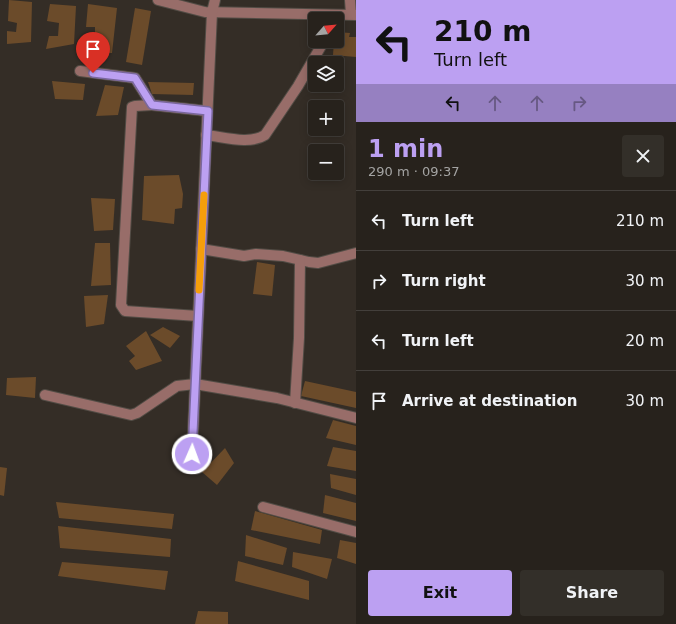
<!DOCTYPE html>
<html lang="en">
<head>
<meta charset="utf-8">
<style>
	:root { --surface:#27221c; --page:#332f29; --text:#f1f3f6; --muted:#a4a4a3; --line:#433f3b; --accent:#bca0f2 }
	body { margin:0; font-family:"DejaVu Sans",sans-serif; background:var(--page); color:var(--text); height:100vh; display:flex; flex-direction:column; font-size:15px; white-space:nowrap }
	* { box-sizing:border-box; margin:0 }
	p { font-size:13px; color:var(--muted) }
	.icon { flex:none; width:22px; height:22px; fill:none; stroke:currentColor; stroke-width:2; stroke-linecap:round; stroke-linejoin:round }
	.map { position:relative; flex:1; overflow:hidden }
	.side { display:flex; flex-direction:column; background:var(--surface); width:320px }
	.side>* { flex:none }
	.guide { background:#bca0f2; color:#111; overflow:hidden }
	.needle { width:26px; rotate:63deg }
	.tools { position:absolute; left:308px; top:12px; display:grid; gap:8px }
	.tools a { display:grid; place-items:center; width:36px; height:36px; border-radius:4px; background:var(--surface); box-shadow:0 2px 10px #0003,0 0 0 1px var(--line); font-size:20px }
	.pin { position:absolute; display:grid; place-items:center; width:34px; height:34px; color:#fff; margin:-41px -17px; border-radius:50% 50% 50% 0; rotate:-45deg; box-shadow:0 0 4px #0007 }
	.pin .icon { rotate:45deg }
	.me { position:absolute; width:44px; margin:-22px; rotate:2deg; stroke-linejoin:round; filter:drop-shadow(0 0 3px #0008) }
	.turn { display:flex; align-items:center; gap:14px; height:84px; padding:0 12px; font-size:18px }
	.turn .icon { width:52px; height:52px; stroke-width:2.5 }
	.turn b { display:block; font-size:28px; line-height:34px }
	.lanes { display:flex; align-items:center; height:38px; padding:0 12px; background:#0003; justify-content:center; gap:20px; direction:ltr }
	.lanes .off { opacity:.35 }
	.round { display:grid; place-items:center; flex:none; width:42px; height:42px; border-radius:4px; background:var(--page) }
	.headline { display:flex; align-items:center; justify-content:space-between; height:68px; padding:0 12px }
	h1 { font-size:24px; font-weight:700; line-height:30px; color:var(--accent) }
	.button { display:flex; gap:8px; margin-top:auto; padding:8px 12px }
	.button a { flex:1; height:46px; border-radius:4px; background:var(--accent); color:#111; font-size:16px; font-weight:700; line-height:46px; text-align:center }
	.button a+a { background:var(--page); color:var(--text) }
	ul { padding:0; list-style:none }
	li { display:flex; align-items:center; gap:12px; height:60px; padding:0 12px; border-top:1px solid var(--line) }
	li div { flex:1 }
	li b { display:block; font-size:15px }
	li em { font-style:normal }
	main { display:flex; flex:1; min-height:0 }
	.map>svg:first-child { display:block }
</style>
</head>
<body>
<main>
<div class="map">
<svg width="356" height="624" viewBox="0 0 356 624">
	<rect width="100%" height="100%" fill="#342d26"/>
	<g fill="#6b4b2a">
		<path d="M9,0L32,2L31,42L7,44V31L16,32L17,23L8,21Z"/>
		<path d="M50,4L76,6L74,44L46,49L49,36H58L59,23L47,21Z"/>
		<path d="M88,4L117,8L112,53H86L84,38H95V27H86Z"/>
		<path d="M135,8L151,11L142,65L126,62Z"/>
		<path d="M337,32L350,33L349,37H356V57L333,55L334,41H337Z"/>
		<path d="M52,81L85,84L83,100L55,99Z"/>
		<path d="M148,82L194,83L193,95L152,94Z"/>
		<path d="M105,85L124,87L118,115L96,116Z"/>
		<path d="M179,175L183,194L182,208L175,209L174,224L142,220L144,176Z"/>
		<path d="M91,198L115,199L113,230L94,231Z"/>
		<path d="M95,243H110L111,285L91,286Z"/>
		<path d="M257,262L275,265L272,296L253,294Z"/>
		<path d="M108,295L104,324L86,327L84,296Z"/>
		<path d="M163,327L180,336L170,348L150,335Z"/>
		<path d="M146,331L162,361L136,370L129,361L135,356L126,346Z"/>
		<path d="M36,377L35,398L6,395L7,378Z"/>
		<path d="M305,381L356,392V408L301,396Z"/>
		<path d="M333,420L356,426V445L326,438Z"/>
		<path d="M333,447L356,451V471L327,466Z"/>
		<path d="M225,448L234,463L217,485L202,472Z"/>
		<path d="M0,467L7,468L4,496L0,495Z"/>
		<path d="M330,474L356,479V495L331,488Z"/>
		<path d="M325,495L356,503V521L323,513Z"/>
		<path d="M56,502L174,514L172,529L59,518Z"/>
		<path d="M255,511L322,530L320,544L251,530Z"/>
		<path d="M58,526L171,539L170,557L60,548Z"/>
		<path d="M246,535L287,548L283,565L245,556Z"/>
		<path d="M340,540L356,543V564L337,558Z"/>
		<path d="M293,552L332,559L327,579L292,567Z"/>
		<path d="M238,561L309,581V600L235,581Z"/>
		<path d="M62,562L168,571L165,590L58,576Z"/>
		<path d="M198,611L228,612V624H195Z"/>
	</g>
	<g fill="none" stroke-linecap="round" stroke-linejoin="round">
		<defs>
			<g id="minor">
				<path d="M158,0L205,12L356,15"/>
				<path d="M350,0L351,14"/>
				<path d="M80,71L135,78L152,105L207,111"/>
				<path d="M152,105L135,106L132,107L121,305L125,311L198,316"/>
				<path d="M206,135C224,137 250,145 265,135L298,86L324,41"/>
				<path d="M201,249L244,256L256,254L283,256L309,262L318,263L356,253"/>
				<path d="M45,395L131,415L137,413L177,386L195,384L277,398L356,418"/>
				<path d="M295,403L299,338L300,260"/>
				<path d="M192,454L212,12L215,0"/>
				<path d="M263,507L356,532"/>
			</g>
		</defs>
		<use href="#minor" stroke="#524c45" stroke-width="12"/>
		<use href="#minor" stroke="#986d69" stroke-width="10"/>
	</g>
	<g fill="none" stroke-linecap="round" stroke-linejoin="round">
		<defs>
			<path id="route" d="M93,73L135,78L152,105L208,111L192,454"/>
		</defs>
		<use href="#route" stroke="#7a689d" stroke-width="10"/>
		<use href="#route" stroke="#bca0f2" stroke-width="7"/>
		<path stroke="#f59e0b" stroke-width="7" d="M199,290L204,195"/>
	</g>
</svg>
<div class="tools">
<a><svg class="needle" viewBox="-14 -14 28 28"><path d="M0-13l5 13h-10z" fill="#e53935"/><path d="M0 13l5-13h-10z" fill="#a4a4a3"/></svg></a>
<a><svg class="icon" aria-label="layers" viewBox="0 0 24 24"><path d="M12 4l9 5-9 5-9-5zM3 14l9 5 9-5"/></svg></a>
<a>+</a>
<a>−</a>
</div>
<div class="pin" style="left:93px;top:73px;background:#d93025"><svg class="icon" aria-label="arrive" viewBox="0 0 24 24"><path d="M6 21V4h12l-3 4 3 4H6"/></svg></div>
<svg class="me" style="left:192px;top:454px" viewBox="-20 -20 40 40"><circle r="17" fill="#bca0f2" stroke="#fff" stroke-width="3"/><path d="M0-11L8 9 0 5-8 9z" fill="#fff"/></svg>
</div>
<section class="side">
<div class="guide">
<div class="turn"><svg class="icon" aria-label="left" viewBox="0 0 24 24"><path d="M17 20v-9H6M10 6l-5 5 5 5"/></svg><div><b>210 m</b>Turn left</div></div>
<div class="lanes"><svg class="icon" aria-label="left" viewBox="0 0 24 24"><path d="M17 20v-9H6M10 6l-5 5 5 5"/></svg><svg class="icon off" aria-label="ahead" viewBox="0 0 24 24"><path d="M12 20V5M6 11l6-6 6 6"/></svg><svg class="icon off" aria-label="ahead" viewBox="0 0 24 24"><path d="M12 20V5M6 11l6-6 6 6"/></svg><svg class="icon off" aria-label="right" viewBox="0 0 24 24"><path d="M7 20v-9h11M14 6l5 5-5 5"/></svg></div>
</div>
<div class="headline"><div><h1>1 min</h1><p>290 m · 09:37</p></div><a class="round"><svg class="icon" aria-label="close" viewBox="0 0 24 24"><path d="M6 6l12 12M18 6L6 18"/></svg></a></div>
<ul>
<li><svg class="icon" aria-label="left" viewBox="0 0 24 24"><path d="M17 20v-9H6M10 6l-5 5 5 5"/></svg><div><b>Turn left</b></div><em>210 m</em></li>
<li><svg class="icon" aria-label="right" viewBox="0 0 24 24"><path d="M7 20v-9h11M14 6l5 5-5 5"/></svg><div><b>Turn right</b></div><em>30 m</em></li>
<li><svg class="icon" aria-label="left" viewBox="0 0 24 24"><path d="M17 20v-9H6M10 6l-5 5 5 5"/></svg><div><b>Turn left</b></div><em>20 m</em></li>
<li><svg class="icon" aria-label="arrive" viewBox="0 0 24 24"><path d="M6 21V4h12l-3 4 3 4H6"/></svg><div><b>Arrive at destination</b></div><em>30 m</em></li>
</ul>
<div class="button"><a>Exit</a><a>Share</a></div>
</section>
</main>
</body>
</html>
